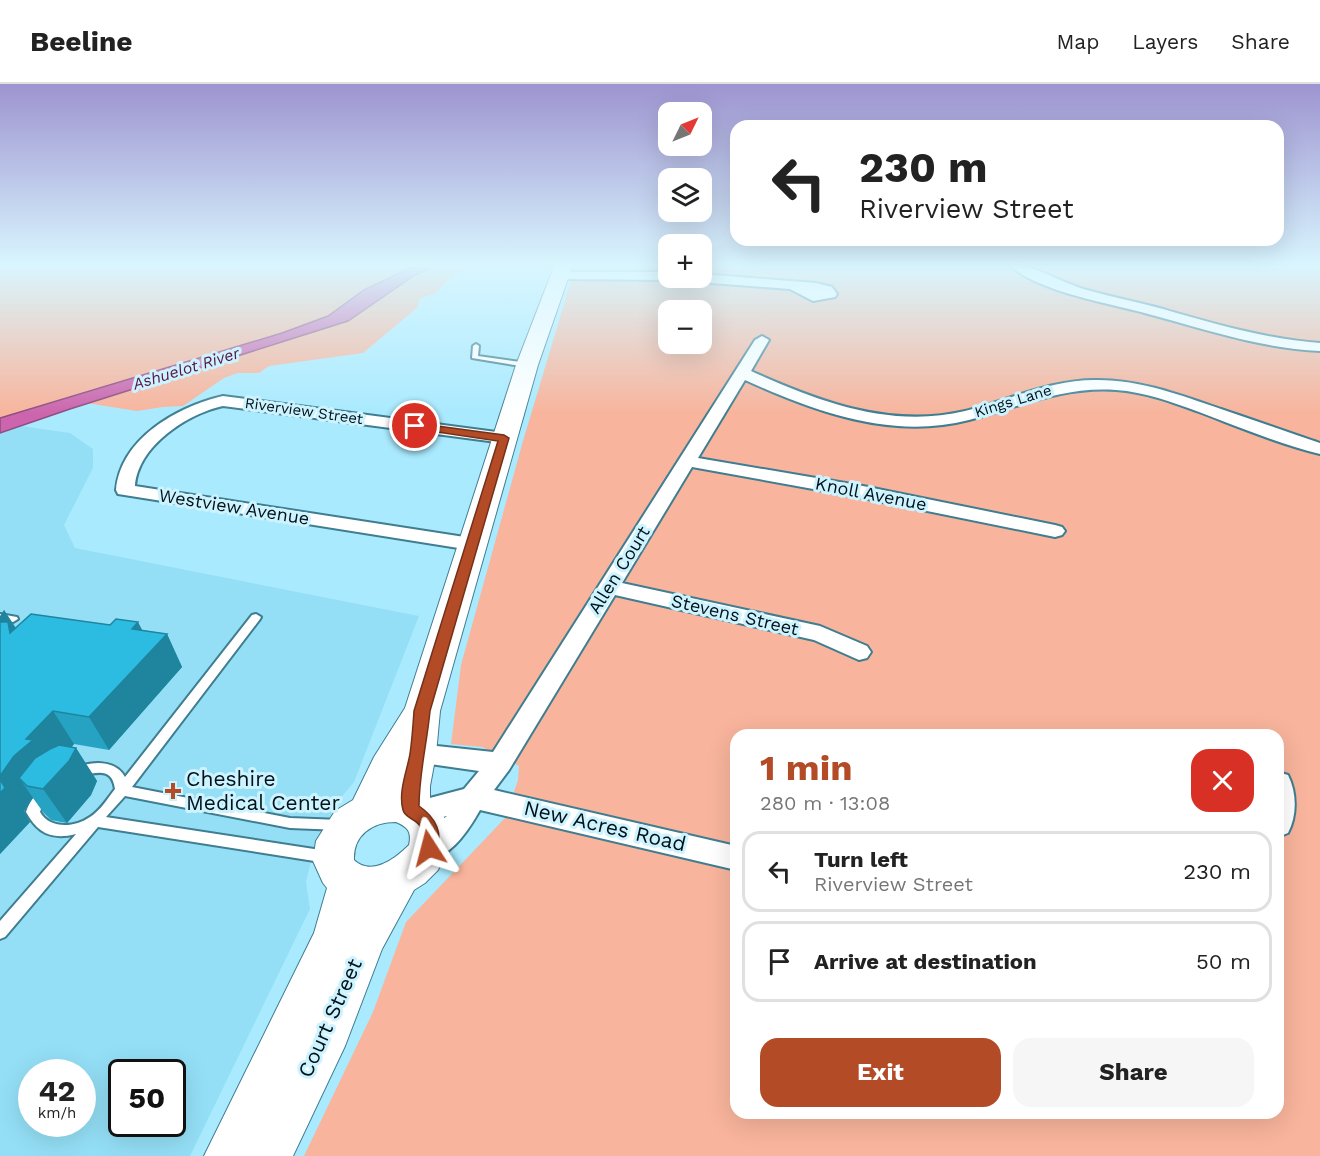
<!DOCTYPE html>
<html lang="en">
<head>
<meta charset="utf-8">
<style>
	:root { --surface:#fff; --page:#f6f6f6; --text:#222; --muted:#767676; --line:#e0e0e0; --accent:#b34c26 }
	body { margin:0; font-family:"Work Sans",sans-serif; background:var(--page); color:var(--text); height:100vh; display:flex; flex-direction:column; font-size:22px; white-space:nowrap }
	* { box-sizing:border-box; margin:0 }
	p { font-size:20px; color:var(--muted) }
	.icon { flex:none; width:33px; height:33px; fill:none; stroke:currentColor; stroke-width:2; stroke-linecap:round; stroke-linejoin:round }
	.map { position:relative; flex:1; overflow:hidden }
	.details { position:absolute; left:730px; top:645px; width:554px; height:390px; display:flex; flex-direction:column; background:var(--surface); border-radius:18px; box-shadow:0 6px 24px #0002 }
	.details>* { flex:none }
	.hud { position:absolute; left:730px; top:36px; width:554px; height:126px; border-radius:18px; box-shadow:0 6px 24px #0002; background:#fff; color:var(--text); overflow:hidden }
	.needle { width:39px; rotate:47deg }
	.tools { position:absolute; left:658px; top:18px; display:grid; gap:12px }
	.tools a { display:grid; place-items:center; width:54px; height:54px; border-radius:12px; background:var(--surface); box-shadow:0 6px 24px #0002; font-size:30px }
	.speed { position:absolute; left:18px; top:975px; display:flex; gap:12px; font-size:30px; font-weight:700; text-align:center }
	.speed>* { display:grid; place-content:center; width:78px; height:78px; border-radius:50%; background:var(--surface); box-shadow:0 6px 24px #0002; line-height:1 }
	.speed small { font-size:15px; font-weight:400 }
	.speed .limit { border:3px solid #111; border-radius:9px; background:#fff; color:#111 }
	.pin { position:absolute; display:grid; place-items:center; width:51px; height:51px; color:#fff; margin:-26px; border:3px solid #fff; border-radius:50%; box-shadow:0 2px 6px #0007 }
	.me { position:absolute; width:66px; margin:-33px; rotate:351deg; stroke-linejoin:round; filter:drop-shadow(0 0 4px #0008) }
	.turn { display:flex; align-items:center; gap:21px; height:126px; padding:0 30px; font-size:27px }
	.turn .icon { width:78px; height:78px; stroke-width:2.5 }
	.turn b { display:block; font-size:42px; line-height:51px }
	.round { display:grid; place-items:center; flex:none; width:63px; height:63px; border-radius:18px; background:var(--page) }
	.headline { display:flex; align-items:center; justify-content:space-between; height:102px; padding:0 30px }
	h1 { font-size:36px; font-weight:700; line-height:45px; color:var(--accent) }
	.action { display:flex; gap:12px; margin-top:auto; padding:12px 30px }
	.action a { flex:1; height:69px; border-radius:18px; background:var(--accent); color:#fff; font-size:24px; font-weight:700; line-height:69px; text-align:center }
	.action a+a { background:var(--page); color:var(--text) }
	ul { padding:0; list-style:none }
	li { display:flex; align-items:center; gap:18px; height:81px; margin:0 12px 9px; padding:0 18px; border:3px solid var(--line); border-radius:18px }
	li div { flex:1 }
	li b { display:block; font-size:22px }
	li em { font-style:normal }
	header { display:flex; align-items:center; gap:36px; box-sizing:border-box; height:84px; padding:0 30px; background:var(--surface); border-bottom:2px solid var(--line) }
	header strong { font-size:28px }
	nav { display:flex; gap:33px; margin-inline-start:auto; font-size:21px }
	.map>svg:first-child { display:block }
</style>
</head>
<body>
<header>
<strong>Beeline</strong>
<nav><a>Map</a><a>Layers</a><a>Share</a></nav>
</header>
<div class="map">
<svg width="1320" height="1072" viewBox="0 0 1320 1072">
	<rect width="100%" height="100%" fill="#aaeafe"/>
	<path fill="#94dff6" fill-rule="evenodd" d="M21,342L70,349L93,365V384L64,441L75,464L419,532L354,698L339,716L316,757L306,798L310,825L190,1072H0V349ZM32,988H82V1040H32ZM122,988H172V1040H122Z"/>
	<g fill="#f8b49c" fill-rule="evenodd">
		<path d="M0,180H418L364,206L328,232L282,249L0,334Z"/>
		<path d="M440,180H479L452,192L436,209L419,215L418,223L363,269L269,282L259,289H238L224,294L183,322L163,323L137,327L86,319L348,237L415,191Z"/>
		<path d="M576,180H669V194H702V180H1320V1072H304L373,928L406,838L505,734L518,696L519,682L482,663L451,660L461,581L523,357ZM669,226H702V260H669ZM736,651H1278V1029H736Z"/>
	</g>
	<path fill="#cc65ad" stroke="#8f4c81" stroke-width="1.5" d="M418,180H440L415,191L348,237L70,325L0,349V334L282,249L328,232L364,206Z"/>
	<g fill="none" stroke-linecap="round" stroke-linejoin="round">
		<defs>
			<g id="lane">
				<path d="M476,260L479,262L478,272L527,279L531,281L527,283L472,274L473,262Z"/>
				<path d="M0,530L17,533L18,535L13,538L0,536Z"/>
				<path d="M256,530L261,533L260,535L132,703L290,734L340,736L345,737L347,741L345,745L340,746L290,744L125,712L106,733L327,767L332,769L334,773L332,777L327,779L98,743L5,853L0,855V837L76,750C52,756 38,750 26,728C30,718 36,703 50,706L51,710L42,722L40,728C50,745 74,744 90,733C100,727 108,714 115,705C111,677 89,695 73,690L71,687L73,684C90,678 114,674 125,693L252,531Z"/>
			</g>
			<g id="street">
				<path d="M1009,180C1032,180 1062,199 1087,206C1112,213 1137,218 1163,225C1215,240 1266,255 1320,259V267C1258,264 1201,244 1141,228C1107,219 1033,206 1009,180Z"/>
				<path d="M560,188H669V194H674L669,196L555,195L554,192L555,189Z"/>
				<path d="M702,190L816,199L832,203L837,210L835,213L813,217L790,205L698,198L692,194H702Z"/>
				<path d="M762,252L769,256L751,287C818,317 890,345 965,327C1009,316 1052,295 1098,296C1141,296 1180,311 1221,325C1254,336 1287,348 1320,359V370C1279,360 1239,343 1199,328C1172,318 1145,308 1116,306C1064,302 1019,323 969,336C892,356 815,328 745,296L698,374L863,402L1055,441L1062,443L1065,447L1062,451L1055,453L863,414L692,383L622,499L820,542L867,562L871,568L867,574L859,576L814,556L615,511L509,686L494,706L736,762V786L480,726C468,747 446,782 419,773L415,764L419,755L447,732L417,739L407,736L403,728L407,720L464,705L479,687L409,677L405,670L409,663L418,660L493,668L755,256Z"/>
				<path d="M223,312L504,349L510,350L513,354L510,358L504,359L223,322C187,330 138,362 135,402L471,454L478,456L481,460L478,464L471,466L118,410L116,406C121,354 177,323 223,312Z"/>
				<path d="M1278,688L1288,691C1297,709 1297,732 1288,749L1278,753Z"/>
			</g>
			<path id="secondary" d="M555,180H573L538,281L440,627L436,670L430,702V718L444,733L449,744L450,759L438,786L425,799L414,806L382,865L345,962L293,1072H204L314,849L327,804L323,799L313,777L316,757L335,727L353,716L374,673L405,624L516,281ZM396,738C408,743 412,748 409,761C396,774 372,793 354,776C353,751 372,738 396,738Z"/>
		</defs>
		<use href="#lane" stroke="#3f7d90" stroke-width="4"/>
		<use href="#street" stroke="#3f7d90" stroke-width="4"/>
		<use href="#secondary" stroke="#3f7d90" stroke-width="2"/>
		<path stroke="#618d9c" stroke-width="1.5" stroke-dasharray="1.5 1.5" stroke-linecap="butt" d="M799,189L805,180"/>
		<use href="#lane" fill="#fff" fill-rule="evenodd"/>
		<use href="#street" fill="#fff" fill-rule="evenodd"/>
		<use href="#secondary" fill="#fff" fill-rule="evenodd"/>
	</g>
	<path fill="#26a2c2" d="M4,526L16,544L142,546L167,550L182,583L109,666L74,660L72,663L76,664L97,697L91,711L67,739L51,736L43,728L33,714L24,727L30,738L0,770Z"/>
	<g fill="#1f849e">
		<path d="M4,526L25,559L20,567L0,536V532Z"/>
		<path d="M138,538L152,565L167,550L182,583L109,666L89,633L132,545Z"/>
		<path d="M53,627L74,660L52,685L19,694L33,714L24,727L30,738L0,770V692L26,655Z"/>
		<path d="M76,664L97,697L91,711L67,739L43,705Z"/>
	</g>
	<g fill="#2cbce1" stroke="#1f849e" stroke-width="1.5">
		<path d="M31,530L110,541L116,535L138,538L132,545L167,550L89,633L53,627L26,655L33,656L14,672L0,692V536L1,538H8L10,549Z"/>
		<path d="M59,661L76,664L69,677L43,705L27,702L19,694L35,674L50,665Z"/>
		<path d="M0,695L5,704L0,709Z"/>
	</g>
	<linearGradient id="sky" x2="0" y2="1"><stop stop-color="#9d94d0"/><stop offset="0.55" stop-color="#d9f6ff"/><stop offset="1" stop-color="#d9f6ff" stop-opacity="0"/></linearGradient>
	<rect width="1320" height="330" fill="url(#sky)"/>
	<path fill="#b34c26" stroke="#743119" stroke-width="1.5" d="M415,339L504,351L509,354L430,627C427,659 419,690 419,722C435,733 445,750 435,769L429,771L423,769C419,760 424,751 420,742C416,735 405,734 403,726C398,708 407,687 410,670C412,656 413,642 414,627L498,357L411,344V340Z"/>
	<path fill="#b34c26" stroke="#cdf3ff" stroke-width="2" d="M170 698h6v6h6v6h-6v6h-6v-6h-6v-6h6z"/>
	<g text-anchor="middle" stroke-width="6" stroke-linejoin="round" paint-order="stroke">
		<g font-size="15" fill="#001119" stroke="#cdf3ff">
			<text transform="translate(1013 317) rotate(-17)" y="5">Kings Lane</text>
			<text transform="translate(304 327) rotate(8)" y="5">Riverview Street</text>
		</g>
		<g font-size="16" font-style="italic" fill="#561545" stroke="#cdf3ff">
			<text transform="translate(186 284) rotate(-17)" y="6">Ashuelot River</text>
		</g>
		<g font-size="18" fill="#001119" stroke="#cdf3ff">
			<text transform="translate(871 410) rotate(11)" y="6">Knoll Avenue</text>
			<text transform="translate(234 423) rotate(9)" y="6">Westview Avenue</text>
			<text transform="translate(619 486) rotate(-58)" y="6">Allen Court</text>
			<text transform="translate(735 531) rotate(13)" y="6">Stevens Street</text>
		</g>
		<g font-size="21" fill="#001119" stroke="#cdf3ff" text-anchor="start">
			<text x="186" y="702">Cheshire<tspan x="186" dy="24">Medical Center</tspan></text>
		</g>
		<g font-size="21" fill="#001119" stroke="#cdf3ff">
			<text transform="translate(605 742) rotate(13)" y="7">New Acres Road</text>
			<text transform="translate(330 934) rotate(-66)" y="7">Court Street</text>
		</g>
	</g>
</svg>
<div class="tools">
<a><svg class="needle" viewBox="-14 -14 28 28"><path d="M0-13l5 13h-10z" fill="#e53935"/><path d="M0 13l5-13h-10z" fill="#767676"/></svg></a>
<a><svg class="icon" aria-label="layers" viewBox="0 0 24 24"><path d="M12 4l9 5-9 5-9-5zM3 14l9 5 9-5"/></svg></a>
<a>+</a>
<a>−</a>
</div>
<div class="speed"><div>42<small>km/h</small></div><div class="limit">50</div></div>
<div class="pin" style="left:415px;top:342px;background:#d93025"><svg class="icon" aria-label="arrive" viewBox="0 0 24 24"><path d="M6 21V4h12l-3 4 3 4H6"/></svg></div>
<svg class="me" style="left:429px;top:764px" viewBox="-20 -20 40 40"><path d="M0-17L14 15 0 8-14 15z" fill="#b34c26" stroke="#fff" stroke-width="4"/></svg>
<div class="hud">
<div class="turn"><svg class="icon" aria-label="left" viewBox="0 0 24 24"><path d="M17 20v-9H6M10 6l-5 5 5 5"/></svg><div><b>230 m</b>Riverview Street</div></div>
</div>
<section class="details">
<div class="headline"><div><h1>1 min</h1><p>280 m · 13:08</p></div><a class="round" style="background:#d93025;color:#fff"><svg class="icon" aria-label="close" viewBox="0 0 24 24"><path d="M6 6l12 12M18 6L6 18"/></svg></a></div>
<ul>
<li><svg class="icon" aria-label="left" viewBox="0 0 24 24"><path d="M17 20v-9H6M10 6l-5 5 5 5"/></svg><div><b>Turn left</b><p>Riverview Street</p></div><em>230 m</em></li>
<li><svg class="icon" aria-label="arrive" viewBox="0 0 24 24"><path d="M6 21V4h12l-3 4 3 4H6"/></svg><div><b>Arrive at destination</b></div><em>50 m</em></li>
</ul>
<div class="action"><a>Exit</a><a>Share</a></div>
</section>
</div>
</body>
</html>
